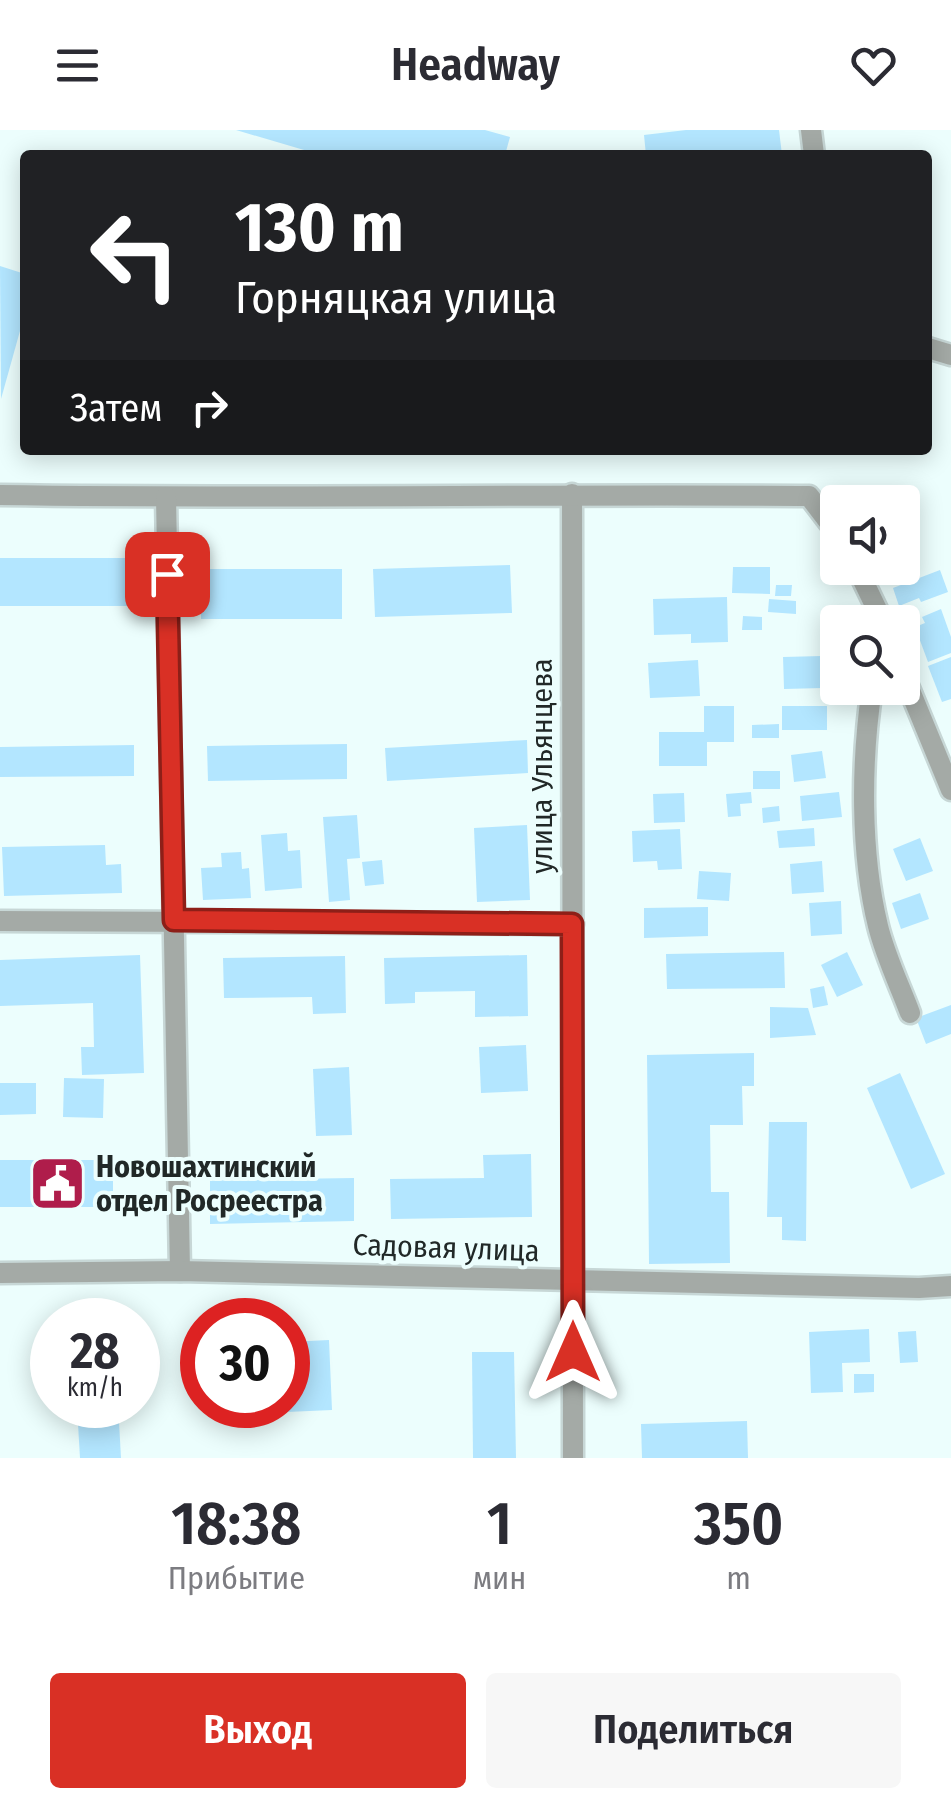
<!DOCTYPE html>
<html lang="ru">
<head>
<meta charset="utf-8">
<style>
	:root { --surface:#fff; --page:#f7f7f7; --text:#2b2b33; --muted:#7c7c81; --accent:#d93025 }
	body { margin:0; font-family:"Fira Sans Condensed",sans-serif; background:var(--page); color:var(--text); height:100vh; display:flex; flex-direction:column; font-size:38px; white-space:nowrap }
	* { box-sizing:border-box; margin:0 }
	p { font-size:32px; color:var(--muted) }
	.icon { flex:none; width:55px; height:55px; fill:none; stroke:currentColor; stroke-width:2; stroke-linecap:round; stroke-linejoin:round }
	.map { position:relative; height:1328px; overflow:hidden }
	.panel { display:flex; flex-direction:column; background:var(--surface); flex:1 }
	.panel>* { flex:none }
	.hud { position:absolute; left:20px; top:20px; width:912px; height:305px; border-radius:10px; box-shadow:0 5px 25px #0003; background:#202124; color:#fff; overflow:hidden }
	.controls { position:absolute; left:820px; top:355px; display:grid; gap:20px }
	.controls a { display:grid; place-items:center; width:100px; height:100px; border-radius:10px; background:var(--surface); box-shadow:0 5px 25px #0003; font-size:50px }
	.speed { position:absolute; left:30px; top:1168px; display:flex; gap:20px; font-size:50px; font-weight:700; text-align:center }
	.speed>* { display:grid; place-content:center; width:130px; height:130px; border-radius:50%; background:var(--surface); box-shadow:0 5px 25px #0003; line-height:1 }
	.speed small { font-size:25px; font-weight:400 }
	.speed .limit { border:15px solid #d22; background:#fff; color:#111 }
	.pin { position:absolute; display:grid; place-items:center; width:85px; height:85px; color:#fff; margin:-42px; border-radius:20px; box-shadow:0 5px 15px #0006 }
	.me { position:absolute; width:110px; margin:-55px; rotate:0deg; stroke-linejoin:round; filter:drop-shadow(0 0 8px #0008) }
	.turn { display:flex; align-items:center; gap:35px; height:210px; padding:0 50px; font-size:45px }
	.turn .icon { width:130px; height:130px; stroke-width:2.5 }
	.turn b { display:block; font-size:70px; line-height:85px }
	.then { display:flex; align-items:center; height:95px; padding:0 50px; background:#0003; gap:20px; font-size:38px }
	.eta { display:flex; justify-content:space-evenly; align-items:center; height:170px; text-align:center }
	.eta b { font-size:60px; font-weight:600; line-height:70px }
	.primary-button { display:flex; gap:20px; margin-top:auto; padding:20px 50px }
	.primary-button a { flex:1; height:115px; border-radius:10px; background:var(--accent); color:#fff; font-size:40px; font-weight:600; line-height:115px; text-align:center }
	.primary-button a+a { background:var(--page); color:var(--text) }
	header { display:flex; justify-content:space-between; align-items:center; height:130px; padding:0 50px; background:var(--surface); font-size:45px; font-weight:600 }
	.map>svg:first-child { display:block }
</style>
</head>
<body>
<header><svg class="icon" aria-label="menu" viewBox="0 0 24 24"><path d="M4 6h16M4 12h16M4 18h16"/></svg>Headway<svg class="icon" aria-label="heart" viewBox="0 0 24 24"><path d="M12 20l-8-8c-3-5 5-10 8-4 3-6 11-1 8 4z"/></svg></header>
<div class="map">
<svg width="951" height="1328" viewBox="0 0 951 1328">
	<rect width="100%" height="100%" fill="#ecfefd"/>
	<g fill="#b3e6ff">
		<path d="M236,0H485L510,7L505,25H321Z"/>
		<path d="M686,0H779L782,25H646L644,5Z"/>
		<path d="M0,136L25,144V183L1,269Z"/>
		<path d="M0,428H134L133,476H0Z"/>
		<path d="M510,435L512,483L375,487L373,439Z"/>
		<path d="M733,437H770V464L732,463Z"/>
		<rect x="201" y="439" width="141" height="50"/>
		<path d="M940,440L948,462L921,472L919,468L899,476L893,458Z"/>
		<path d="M776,455H792L791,466H775Z"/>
		<path d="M727,467L728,512L691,513V504L654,505L653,469Z"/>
		<path d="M769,469L796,471V484L768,482Z"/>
		<path d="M941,479L951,507V523L928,532L915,497L925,493L922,487Z"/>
		<path d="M743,486L762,487V500H742Z"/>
		<path d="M822,526L823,558L784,559L783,527Z"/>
		<path d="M951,527V569L942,572L928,536Z"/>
		<path d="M698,530L700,566L650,568L648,533Z"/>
		<path d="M704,576H734V612H707V636H659V602H704Z"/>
		<rect x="782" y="576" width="45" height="24"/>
		<path d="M779,594V608H752V595Z"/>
		<path d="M527,610L528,643L387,651L385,618Z"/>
		<path d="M347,614V649L208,651L207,616Z"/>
		<path d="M134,615V646L0,647V617Z"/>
		<path d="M822,621L826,648L794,652L791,625Z"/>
		<rect x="753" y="641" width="27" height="18"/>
		<path d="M751,662L752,673L740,674L741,686L728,687L726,664Z"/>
		<path d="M839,662L842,687L802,691L800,666Z"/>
		<path d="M684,663L685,692L654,693L653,664Z"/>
		<path d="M779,676L780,691L763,693L762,678Z"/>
		<path d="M357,685L360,728L347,729L350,770L329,772L323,687Z"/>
		<path d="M527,695L530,770L477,772L474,698Z"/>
		<path d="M814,698L815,716L779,718L777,701Z"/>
		<path d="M680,699L682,739L658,740L657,731L633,732L632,701Z"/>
		<path d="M287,703L288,721L300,720L302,758L265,761L261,705Z"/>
		<path d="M920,708L933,741L906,751L893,719Z"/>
		<path d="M105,715L106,735L121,734L122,763L4,766L2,717Z"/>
		<path d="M241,722L242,739L249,738L251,768L203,770L201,738L222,737L221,723Z"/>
		<path d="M382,730L384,754L365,756L362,732Z"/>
		<path d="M822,731L824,762L792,764L790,734Z"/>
		<path d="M699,741L731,743L729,771L697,769Z"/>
		<path d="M920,763L929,789L901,799L892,773Z"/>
		<path d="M841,771L842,804L811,806L809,773Z"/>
		<path d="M708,777V806L644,808V778Z"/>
		<path d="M784,822L785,858L667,859L666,824Z"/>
		<path d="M847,822L863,855L837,867L821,835Z"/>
		<path d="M140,825L144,943L82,945L81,917H94L93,873L0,876V830Z"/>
		<path d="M527,825L528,886L475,887V861L415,862V873L385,874L384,828Z"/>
		<path d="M345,826L346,883L313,884L312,867L224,868L223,828Z"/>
		<path d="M824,856L828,875L813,878L810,859Z"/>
		<path d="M951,875V904L926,914L916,888Z"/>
		<path d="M770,877L808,878L816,905L770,908Z"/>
		<path d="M526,915L528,961L481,963L479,917Z"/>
		<path d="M754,923V956H742L743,995H710L711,1062H729L730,1133L649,1134L647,925Z"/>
		<path d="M349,937L352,1005L316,1006L313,939Z"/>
		<path d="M900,943L945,1044L911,1059L867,958Z"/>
		<path d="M64,948L104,949L103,988L63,987Z"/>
		<path d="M0,953H36V984L0,985Z"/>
		<path d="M769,992H807L806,1111L782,1110V1087H767Z"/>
		<path d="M531,1024L532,1087L391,1089L390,1049L484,1048L483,1025Z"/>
		<rect x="0" y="1030" width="113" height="47"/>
		<path d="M354,1048V1091L210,1094V1050Z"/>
		<path d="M869,1199L870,1232L842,1233L843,1262L811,1263L809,1202Z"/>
		<path d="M916,1201L918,1232L900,1233L898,1202Z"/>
		<path d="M329,1210L332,1280L264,1283L263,1275H288V1212Z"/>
		<path d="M472,1222H514L516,1328H473Z"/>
		<path d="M854,1244H874V1262L854,1263Z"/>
		<path d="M747,1291L748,1328H642L641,1294Z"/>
		<path d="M119,1292L121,1328H80L78,1294Z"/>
	</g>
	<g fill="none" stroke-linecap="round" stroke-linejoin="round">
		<defs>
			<g id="street">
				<path d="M811,0L814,25"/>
				<path d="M928,218L951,225"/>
				<path d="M572,364L573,1328"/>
				<path d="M0,365C270,369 539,364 809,366L838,404"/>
				<path d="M166,367L180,1141"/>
				<path d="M857,438L883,492"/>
				<path d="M902,541L951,660"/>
				<path d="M872,558C861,632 860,722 878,796C885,825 899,854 910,883"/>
				<path d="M0,791L573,794"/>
				<path d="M0,1143L180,1141L919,1158L951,1156"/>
			</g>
		</defs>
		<use href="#street" stroke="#c7d7d6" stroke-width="25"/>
		<use href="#street" stroke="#a4aaa6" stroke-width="20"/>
	</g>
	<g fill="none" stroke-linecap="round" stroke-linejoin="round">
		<defs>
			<path id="route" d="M167,444L174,790L572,794L573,1222"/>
		</defs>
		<use href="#route" stroke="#8d1f18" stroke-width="25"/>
		<use href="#route" stroke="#d93025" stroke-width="18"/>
	</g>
	<defs>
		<symbol id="civic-square" viewBox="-11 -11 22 22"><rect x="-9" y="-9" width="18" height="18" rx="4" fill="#af1d4b" stroke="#ecfefd"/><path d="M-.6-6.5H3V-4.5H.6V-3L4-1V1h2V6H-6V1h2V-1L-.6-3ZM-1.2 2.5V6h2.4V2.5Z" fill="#fff"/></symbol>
	</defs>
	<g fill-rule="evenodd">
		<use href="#civic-square" x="26" y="1022" width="63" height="63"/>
	</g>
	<g text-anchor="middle" stroke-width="8" stroke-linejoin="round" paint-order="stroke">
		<g font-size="30" fill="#212827" stroke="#ecfefd">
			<text transform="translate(542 636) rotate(-90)" y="10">улица Ульянцева</text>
			<text transform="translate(446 1118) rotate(2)" y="10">Садовая улица</text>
		</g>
		<g font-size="30" font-weight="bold" fill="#212827" stroke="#ecfefd" text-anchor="start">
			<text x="96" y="1047">Новошахтинский<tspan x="96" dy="34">отдел Росреестра</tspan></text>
		</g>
	</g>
</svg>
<div class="controls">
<a><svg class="icon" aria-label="sound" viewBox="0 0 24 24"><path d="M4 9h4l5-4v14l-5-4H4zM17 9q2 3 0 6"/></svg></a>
<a><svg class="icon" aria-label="search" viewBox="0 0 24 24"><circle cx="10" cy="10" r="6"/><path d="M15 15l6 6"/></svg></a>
</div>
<div class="speed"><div>28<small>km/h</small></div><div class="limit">30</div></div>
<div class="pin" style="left:167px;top:444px;background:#d93025"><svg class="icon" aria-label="arrive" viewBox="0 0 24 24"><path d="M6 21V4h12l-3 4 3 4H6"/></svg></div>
<svg class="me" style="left:573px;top:1222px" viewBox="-20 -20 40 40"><path d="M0-17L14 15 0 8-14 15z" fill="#d93025" stroke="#fff" stroke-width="4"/></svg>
<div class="hud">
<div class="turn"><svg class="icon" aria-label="left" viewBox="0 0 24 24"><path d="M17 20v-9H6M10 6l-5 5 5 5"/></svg><div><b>130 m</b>Горняцкая улица</div></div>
<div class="then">Затем<svg class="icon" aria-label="right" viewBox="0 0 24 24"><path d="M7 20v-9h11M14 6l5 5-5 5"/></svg></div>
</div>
</div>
<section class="panel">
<div class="eta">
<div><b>18:38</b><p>Прибытие</p></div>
<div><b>1</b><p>мин</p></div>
<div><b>350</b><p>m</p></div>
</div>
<div class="primary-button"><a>Выход</a><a>Поделиться</a></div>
</section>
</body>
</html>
